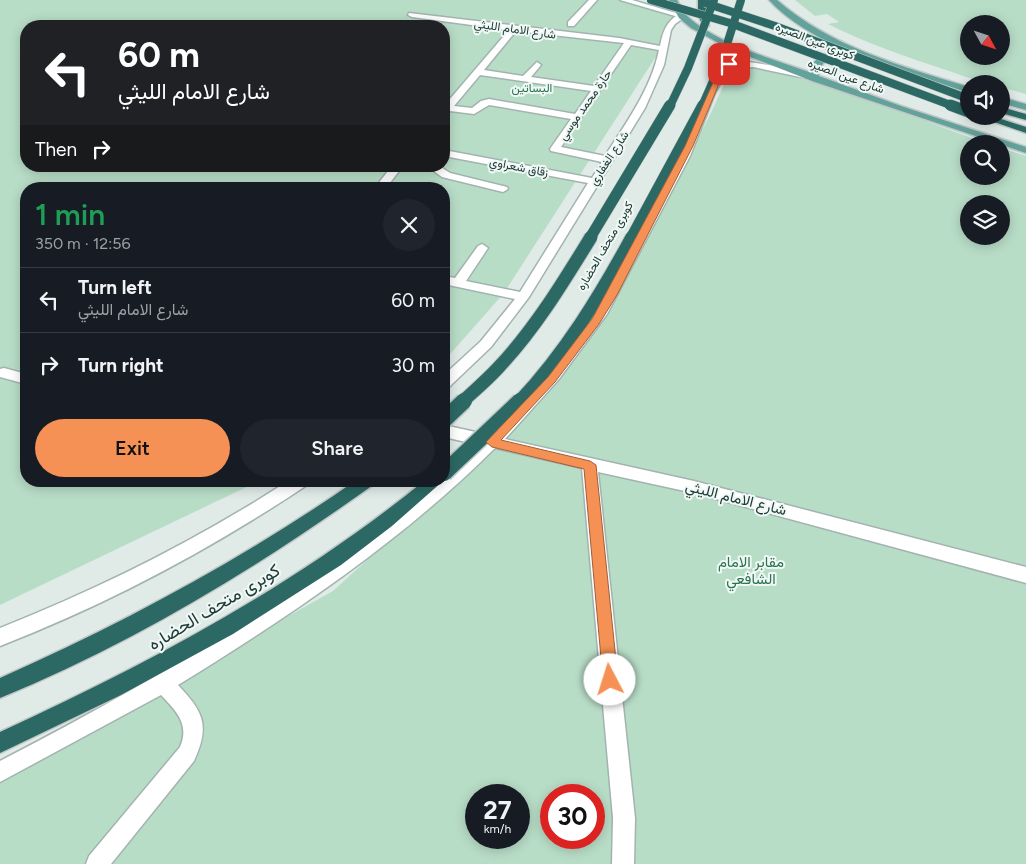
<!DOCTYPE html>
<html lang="en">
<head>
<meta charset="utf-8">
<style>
	:root { --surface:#171b24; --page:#20242c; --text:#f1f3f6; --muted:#9ea1a6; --line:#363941; --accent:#f59154 }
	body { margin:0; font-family:Figtree,Vazirmatn,sans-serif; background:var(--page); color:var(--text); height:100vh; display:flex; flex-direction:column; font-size:19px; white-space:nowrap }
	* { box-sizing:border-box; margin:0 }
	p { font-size:16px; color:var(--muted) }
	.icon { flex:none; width:28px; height:28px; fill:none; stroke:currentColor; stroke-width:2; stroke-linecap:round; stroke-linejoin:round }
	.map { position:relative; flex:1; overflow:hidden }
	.panel { position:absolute; left:20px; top:182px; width:430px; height:305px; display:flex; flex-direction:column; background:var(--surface); border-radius:20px; box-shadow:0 2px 12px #0003 }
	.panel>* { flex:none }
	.hud { position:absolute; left:20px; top:20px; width:430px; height:152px; border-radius:20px; box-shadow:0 2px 12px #0003; background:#202124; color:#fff; overflow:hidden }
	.needle { width:32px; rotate:130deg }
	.buttons { position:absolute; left:960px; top:15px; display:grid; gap:10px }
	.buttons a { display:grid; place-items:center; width:50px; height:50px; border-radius:50%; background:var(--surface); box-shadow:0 2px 12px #0003; font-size:25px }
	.speed { position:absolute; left:465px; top:784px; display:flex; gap:10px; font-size:25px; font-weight:700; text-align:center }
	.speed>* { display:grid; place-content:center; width:65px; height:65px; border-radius:50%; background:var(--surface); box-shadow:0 2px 12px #0003; line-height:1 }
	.speed small { font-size:12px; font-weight:400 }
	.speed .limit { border:8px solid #d22; background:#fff; color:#111 }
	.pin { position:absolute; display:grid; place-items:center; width:42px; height:42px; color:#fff; margin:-21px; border-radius:10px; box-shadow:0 2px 8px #0006 }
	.me { position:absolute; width:55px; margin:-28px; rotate:355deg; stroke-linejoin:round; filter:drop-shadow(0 0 4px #0008) }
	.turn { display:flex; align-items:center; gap:18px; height:105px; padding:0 15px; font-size:22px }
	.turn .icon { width:65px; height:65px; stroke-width:2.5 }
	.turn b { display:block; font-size:35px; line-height:42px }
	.then { display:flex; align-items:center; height:48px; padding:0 15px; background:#0003; gap:10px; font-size:19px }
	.round { display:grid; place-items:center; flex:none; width:52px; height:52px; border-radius:26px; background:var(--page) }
	.overview { display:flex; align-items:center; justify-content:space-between; height:85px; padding:0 15px }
	h1 { font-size:30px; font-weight:600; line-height:38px; color:#1e9e55 }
	.button { display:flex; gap:10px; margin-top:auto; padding:10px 15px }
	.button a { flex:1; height:58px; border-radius:30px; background:var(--accent); color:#111; font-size:20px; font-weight:600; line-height:58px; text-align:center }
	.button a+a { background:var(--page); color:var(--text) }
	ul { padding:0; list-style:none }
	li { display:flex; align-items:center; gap:15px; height:65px; padding:0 15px; border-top:1px solid var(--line) }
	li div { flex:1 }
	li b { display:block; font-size:19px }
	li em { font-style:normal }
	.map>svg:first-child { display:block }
</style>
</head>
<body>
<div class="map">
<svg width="1026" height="864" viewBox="0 0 1026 864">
	<rect width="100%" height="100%" fill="#e0ebe8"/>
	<g fill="#b8ddc7" fill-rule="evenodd">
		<path d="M0,0H619L682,16L504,293L444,361V189H26V481H259L0,605ZM26,26H444V166H26Z"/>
		<path d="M795,0H1026V94L1001,87V84C982,84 964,76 946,70C906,57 866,43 828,24L839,22L827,14L815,16ZM969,24H1001V56H969Z"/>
		<path d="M733,65C818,76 908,116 989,144H969V176H1001V148L1026,156V864H0V776L333,591L472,464L635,254L709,117ZM969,204H1001V236H969ZM476,795H519V838H476ZM551,795H594V838H551Z"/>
	</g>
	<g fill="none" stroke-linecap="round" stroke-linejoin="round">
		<defs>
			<g id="street">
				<path d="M589,0H597L574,26H568V22Z"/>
				<path d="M409,13L619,38L660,46C663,31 666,22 679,14L686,16L675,24L671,30L664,65L645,108L529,297L491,347L449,387L444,388V375L481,341L515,299L444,284V276L455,278L478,246L482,244L488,248L466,281L520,292L588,183L444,156V150L592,178L602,162L551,151L550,149L571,119L489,105L474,114L450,111L444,115V106L509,30L412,17L408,15ZM516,31L624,43L594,86L531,77L541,65L537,62L523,76L484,70ZM631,45L659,50C651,89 626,123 605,156L561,147ZM480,75L591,91L575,114L489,99L481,101L472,108L454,106Z"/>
				<path d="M742,61L775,66L809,75L805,78L753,67L728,69L715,93L690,156L607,314L559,379L505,439L694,481L1026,567V583L694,493L598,472L635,818L634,864H612L613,818L582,468L495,448C402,541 290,616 178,685C204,712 210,726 194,761L111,864H86L89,856L180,747C190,724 176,711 161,695L0,782V761C154,681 306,594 438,481H444V476L479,445L444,437V425L489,435L549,372L594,312L686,143L716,74L722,65Z"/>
				<path d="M392,166H403L385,189H374Z"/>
				<path d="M427,166H439L450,173L507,187L508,189L503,192L442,177Z"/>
				<path d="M4,368L26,374V384L0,377V369Z"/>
				<path d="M288,481H309L307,485C210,550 108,604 0,646V628C101,588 197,540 288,481Z"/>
			</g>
			<path id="secondary" d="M620,0H632L686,16L682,18Z"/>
			<g id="primary">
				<path d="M669,0H677C680,5 682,12 687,16C717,44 771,58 809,72C814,56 828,52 843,49C817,37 789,22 769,0H777C831,47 901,66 969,87V93L852,53L827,59L817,71L819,76L901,106L1026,147V153L812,81L730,49L691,28L679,18Z"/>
				<path d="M1001,97L1026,104V110L1001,103Z"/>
			</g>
			<g id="highway">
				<path d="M698,0H706L709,26H703L698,15Z"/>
				<path d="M1001,107L1026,114V120L1001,113Z"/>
				<path d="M977,116H992L1026,127V133Z"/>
				<path d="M355,481H375L373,485C257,568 132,644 0,698V678C124,623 243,559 355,481Z"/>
				<path d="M424,481H443L392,526L341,565L233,634L121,695L0,753V732C152,662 293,587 424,481Z"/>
			</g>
		</defs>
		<use href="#street" stroke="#a3b3b0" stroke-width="3"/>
		<use href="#secondary" stroke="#9eb7b2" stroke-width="3"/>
		<use href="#primary" stroke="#c1c8c7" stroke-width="3"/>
		<use href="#highway" stroke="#c1c8c7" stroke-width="3"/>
		<use href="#street" fill="#fff" fill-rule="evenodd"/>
		<use href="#secondary" fill="#fff" fill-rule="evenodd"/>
		<use href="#primary" fill="#63a29a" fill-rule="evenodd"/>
		<use href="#highway" fill="#2c6964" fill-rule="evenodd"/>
		<defs>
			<g id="highway-bridge-far3">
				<path d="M651,0L730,23L953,106"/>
				<path d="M705,3L775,26L969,99"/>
				<path d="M670,106L688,68L714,0"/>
				<path d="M702,106L721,63L741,0"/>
			</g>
			<g id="highway-bridge-far2">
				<path d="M950,105L969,112"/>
				<path d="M590,238L670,105"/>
				<path d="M631,238L703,105"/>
			</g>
			<g id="highway-bridge-far1">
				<path d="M462,402C474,391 487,380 498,368C535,329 564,281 591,237"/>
				<path d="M519,402C565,353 600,296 632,237"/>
			</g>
			<g id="highway-bridge">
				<path d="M444,420L464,401"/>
				<path d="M444,473L520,401"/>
			</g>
		</defs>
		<use href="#highway-bridge-far3" stroke="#c1c8c7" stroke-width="9" stroke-linecap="butt"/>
		<use href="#highway-bridge-far2" stroke="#c1c8c7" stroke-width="12" stroke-linecap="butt"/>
		<use href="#highway-bridge-far1" stroke="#c1c8c7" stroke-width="15" stroke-linecap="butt"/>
		<use href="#highway-bridge" stroke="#c1c8c7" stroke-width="19" stroke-linecap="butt"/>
		<use href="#highway-bridge-far3" stroke="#2c6964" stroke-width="8"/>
		<use href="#highway-bridge-far2" stroke="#2c6964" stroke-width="11"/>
		<use href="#highway-bridge-far1" stroke="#2c6964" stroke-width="13"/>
		<use href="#highway-bridge" stroke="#2c6964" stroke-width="16"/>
	</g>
	<path fill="#f59154" stroke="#9f5e37" d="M727,63L733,64L724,72L693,146L617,295L599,324L555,382L501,440L590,461L596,465L618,680L616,686L610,688L605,686L603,680L584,469L492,447L486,442L548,377L592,319L685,146L718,71Z"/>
	<g text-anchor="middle" stroke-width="4" stroke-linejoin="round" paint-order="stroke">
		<g font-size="12" fill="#203c38" stroke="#f0f8f5">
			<text transform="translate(515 29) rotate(8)" y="4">شارع الامام الليثي</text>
			<text transform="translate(815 41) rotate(21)" y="4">كوبرى عين الصيره</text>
			<text transform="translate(846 76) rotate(20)" y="4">شارع عين الصيره</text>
			<text transform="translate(585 105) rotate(-55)" y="4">حارة محمد موسي</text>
			<text transform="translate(609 158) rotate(-57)" y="4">شارع الغفاري</text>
			<text transform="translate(519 167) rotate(11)" y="4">زقاق شعراوي</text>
			<text transform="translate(605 246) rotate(-60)" y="4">كوبرى متحف الحضاره</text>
		</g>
		<g font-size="12" fill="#2a7350" stroke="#f0f8f5">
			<text x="532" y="92">البساتين</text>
		</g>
		<g font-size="15" fill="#203c38" stroke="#f0f8f5">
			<text transform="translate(736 498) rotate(14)" y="5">شارع الامام الليثي</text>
		</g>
		<g font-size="15" fill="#2a7350" stroke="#f0f8f5">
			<text x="751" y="567">مقابر الامام<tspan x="751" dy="17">الشافعي</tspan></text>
		</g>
		<g font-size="18" fill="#203c38" stroke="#f0f8f5">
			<text transform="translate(214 607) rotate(-31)" y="6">كوبرى متحف الحضاره</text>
		</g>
	</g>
</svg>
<div class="buttons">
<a><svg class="needle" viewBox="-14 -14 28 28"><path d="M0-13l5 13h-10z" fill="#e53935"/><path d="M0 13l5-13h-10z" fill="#9ea1a6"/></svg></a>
<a><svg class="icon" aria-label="sound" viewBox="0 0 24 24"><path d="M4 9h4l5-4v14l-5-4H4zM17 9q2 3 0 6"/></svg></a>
<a><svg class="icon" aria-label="search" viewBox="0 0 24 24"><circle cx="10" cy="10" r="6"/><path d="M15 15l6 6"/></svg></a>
<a><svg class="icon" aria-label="layers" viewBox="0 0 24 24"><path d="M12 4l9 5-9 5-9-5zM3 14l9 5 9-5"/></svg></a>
</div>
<div class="speed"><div>27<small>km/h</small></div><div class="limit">30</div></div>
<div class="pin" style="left:729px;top:64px;background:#d93025"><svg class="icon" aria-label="arrive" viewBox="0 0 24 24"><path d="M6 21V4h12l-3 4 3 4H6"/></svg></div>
<svg class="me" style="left:610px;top:680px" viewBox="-20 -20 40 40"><circle r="19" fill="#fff"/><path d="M0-13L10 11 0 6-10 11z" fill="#f59154"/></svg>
<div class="hud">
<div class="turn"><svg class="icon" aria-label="left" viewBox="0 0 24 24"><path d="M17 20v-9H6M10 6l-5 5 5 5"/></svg><div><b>60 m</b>شارع الامام الليثي</div></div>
<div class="then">Then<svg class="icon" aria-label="right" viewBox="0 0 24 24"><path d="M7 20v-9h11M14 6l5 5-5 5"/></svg></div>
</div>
<section class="panel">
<div class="overview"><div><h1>1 min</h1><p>350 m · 12:56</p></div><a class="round"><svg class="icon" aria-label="close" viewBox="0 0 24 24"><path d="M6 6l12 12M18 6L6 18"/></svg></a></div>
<ul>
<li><svg class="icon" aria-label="left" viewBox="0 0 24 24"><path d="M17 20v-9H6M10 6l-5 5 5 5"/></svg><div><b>Turn left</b><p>شارع الامام الليثي</p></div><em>60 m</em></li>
<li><svg class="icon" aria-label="right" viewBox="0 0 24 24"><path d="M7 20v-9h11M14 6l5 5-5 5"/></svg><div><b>Turn right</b></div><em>30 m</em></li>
</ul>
<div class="button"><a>Exit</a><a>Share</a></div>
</section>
</div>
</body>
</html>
